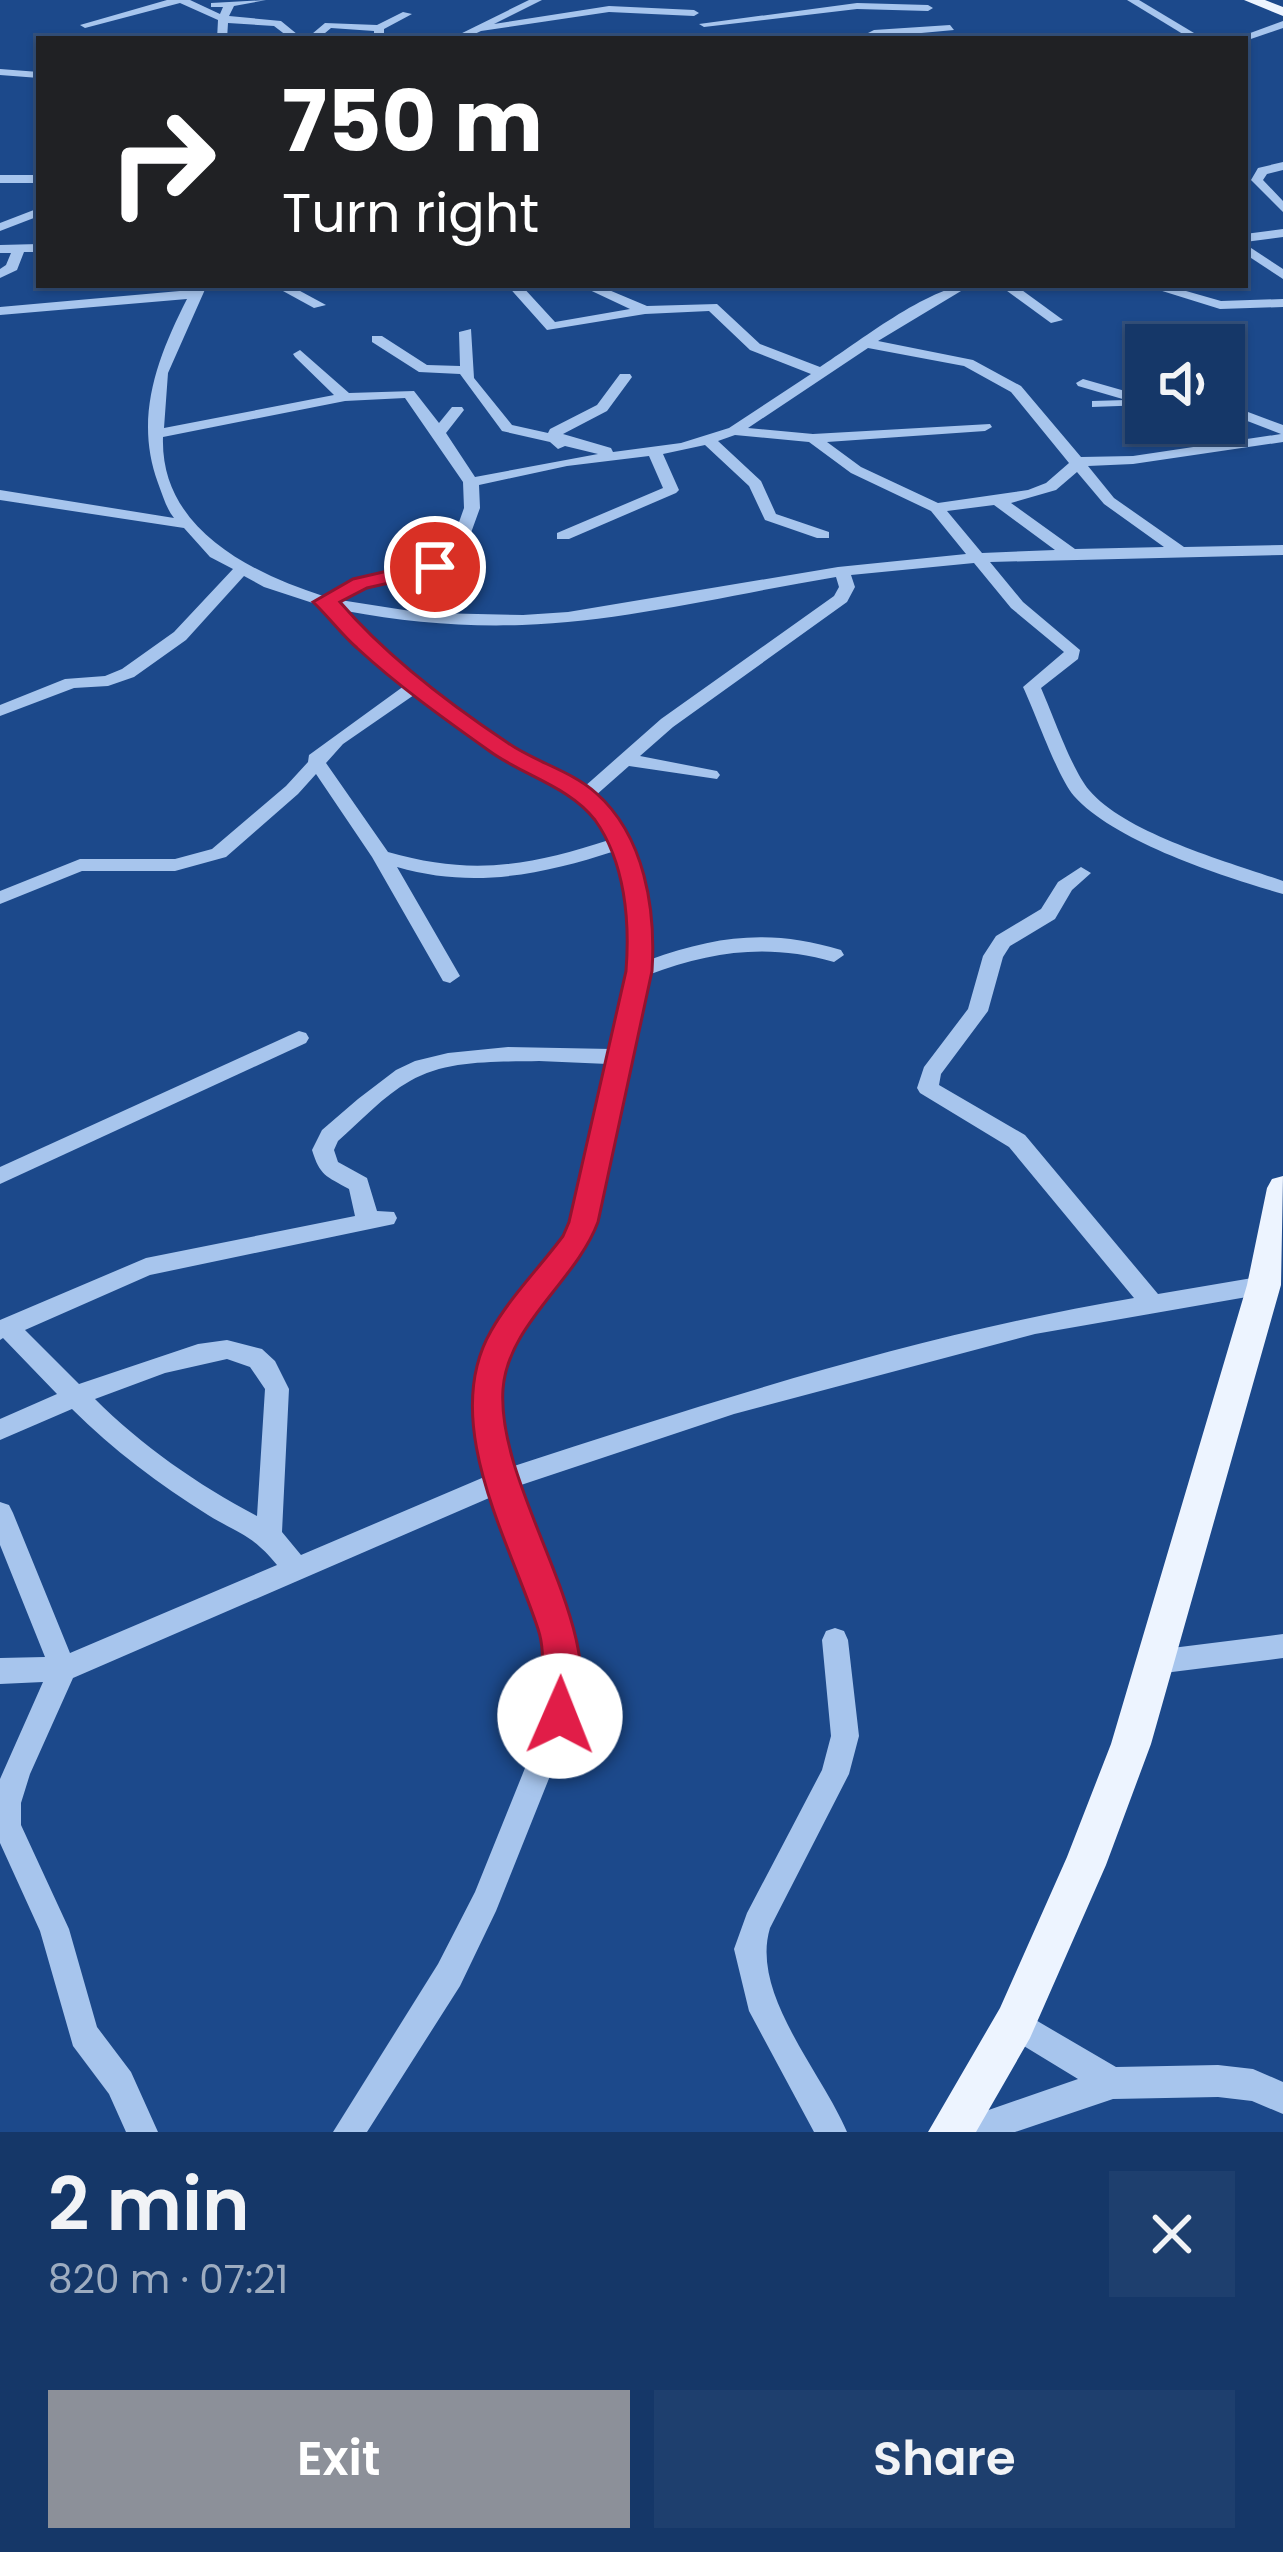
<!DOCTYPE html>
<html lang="en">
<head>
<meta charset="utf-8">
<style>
	:root { --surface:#153768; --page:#1e3f6e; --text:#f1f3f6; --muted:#9dacc0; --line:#34517c; --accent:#8c9099 }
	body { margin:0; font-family:Poppins,sans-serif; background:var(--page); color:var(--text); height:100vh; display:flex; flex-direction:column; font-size:45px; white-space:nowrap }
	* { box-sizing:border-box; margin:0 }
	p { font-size:39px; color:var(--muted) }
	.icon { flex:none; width:66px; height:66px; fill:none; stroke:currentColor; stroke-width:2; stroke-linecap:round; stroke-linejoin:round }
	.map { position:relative; height:2132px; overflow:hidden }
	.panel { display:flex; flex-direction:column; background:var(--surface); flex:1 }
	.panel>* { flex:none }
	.top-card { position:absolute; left:36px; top:36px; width:1212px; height:252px; border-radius:0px; box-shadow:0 3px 9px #0004,0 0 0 3px var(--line); background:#202124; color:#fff; overflow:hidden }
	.buttons { position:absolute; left:1125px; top:324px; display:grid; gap:24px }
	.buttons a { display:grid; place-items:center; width:120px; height:120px; border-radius:0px; background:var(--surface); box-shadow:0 3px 9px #0004,0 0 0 3px var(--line); font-size:60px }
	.pin { position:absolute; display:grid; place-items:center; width:102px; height:102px; color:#fff; margin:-51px; border:6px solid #fff; border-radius:50%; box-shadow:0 3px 12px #0007 }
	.me { position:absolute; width:132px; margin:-66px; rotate:1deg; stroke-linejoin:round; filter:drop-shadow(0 0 9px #0008) }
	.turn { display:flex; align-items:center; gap:42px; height:252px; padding:0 48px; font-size:54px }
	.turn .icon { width:156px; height:156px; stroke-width:2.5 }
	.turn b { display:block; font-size:84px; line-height:102px }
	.round { display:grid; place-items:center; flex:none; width:126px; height:126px; border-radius:0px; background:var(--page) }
	.head { display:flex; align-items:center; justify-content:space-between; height:204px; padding:0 48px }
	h1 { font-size:72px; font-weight:600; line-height:90px }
	.cta { display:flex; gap:24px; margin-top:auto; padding:24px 48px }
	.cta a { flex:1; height:138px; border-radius:0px; background:var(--accent); color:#fff; font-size:48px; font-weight:600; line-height:138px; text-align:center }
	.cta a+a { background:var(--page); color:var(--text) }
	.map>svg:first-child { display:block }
</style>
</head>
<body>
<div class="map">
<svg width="1283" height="2132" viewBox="0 0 1283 2132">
	<rect width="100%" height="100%" fill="#1c498b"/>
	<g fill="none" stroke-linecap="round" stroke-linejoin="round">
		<g fill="#a7c5ed" fill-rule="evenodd">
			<path d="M167,0H190L220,14L223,7H211V3L266,0L234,6L229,16L281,21L303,39H291L274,26L228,23L227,39H217L218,20L180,3L85,28L80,25Z"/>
			<path d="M529,0H542L494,24L609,6L694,10L699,13L694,16L609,12L481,31L464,39H450Z"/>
			<path d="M1127,0H1139L1204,39H1191Z"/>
			<path d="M857,3L928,5L933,8L928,11L857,9L704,27L699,24Z"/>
			<path d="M403,12L412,14L384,29V39H374V31L331,28L318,39H306L325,23L377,25Z"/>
			<path d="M1283,21V28L1245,41L1234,39Z"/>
			<path d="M950,25L954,30L856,39L874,30Z"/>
			<path d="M0,69L39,72V78L0,75Z"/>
			<path d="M1283,162V170L1267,174L1263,180L1283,201V212L1251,180L1258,168Z"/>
			<rect x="0" y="175" width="39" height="8"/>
			<path d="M39,208V216L0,231V223Z"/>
			<path d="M1283,229V237L1245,242V234Z"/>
			<path d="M39,244V252H24L17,270L0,278V269L6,265L11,253H0V245Z"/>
			<path d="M1245,244L1283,269V279L1245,254Z"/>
			<path d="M193,285H207L168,373L164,428L334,395L295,357L293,354L300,350L349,393L414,391L439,423L452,407H462L464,410L446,433L475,477L598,454L565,446L558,449L550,442L502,431L460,374L419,372L372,342V336H382L427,365L460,366L459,332L471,329L474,378L512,425L548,433L550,429L597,405L620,374H630L632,377L607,411L563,434L611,448L613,452L681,443L729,428L811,374L750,350L709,311L645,314L547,330L507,285H521L555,322L630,309L579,285H597L647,306L717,304L760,344L820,367C856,344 930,285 971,285L878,341L973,360L1021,386L1081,457L1133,456L1281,434L1224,412V403L1283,425V442L1133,464L1088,466L1114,498L1184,547L1283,545V555L990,562L1023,602L1080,650L1078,659L1041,688C1053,715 1072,770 1089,790C1126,834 1229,862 1283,881V894C1224,877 1115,842 1074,796C1058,778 1035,712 1023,687L1064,652L1011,608L974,563L851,575L855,587L847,602L673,727L640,756L717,771L720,775L717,779L629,766L595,796C641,835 651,902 649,960C718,935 771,929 841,950L844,955L834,962C768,943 712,951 648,975L587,1241L514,1341L499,1384V1434L511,1467C715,1400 921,1334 1134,1298L1009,1147L920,1093L917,1088L924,1067L968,1009L983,956L996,936L1041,909L1058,882L1081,867L1091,873L1072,890L1055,919L1010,946L1003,957L988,1011L941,1074L939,1085L1025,1135L1158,1294L1264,1276L1272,1278L1276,1285L1272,1292L1264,1294L1035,1334L734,1414L518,1486L571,1636L577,1673L574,1716L496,1911L460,1986L367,2132H333L438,1964L475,1892L546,1716L549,1673L545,1636L496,1495L73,1678L30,1774L21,1803V1825L69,1929L97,2027L131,2072L158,2132H126L109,2094L73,2046L40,1931L0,1843V1779L43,1682L0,1684V1658L45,1657L0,1545V1502L9,1505L13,1513L70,1653L277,1565C253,1535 239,1534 208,1515C159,1484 113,1450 72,1409L0,1440V1419L57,1394L3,1338L0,1340V1320L146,1258L355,1216L349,1189C326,1176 320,1176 312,1150L322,1130L358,1099L396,1070L415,1061L448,1053L508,1047L611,1049C628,974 639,926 615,851C541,875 473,889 397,867L460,976L450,983L443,981L372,857L316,774L298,794L226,857L175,871H82L0,904V891L80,859H175L212,849L286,786L308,762L309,755L404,686L363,649L325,607L264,587L244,576L186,640L134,677L108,686L74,688L0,716V705L65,679L105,676L122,669L174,632L233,569L210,557L184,528L0,500V490L174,518C166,508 163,496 158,483C134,418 157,358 187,299L0,315V307L191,290ZM868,348L964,366L1011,392L1069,463L1046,483L1028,490L938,503L861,467L827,442L985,431L992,427L990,424L813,434L748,428ZM405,398L463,482L464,508L453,539L430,563L355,580L323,596C249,572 160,528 163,437L345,401ZM735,435L809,442L851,473L931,511L966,554L838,567L568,612L523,615L433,613L443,568L468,541L480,508L479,485L567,466L649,456L663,488L557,533V539H569L676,493L679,490L663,454L705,445L749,486L765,520L817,538H829V532L776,514L761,481L718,441ZM1077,472L1104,504L1164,547L1075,549L1011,503L1056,490ZM994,505L1055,550L982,553L947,511ZM426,574L417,612L340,600L366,587ZM836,577L839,587L834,596L661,719L584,787C562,774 539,764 517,752C459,719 389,662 346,611C405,622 462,627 522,625C628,621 732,594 836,577ZM414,695C441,716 469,738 499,756C540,781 587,793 609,840C529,866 471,876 388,852L326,763L343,744ZM539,1061L608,1064L566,1237L495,1330L475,1384V1434L489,1475L301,1555L282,1532L289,1389L275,1361L262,1349L227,1340L198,1344L79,1384L25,1330L150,1275L394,1224L397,1218L394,1212L377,1211L367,1178L338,1162L334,1150L338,1141C361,1121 383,1096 410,1081C447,1059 498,1062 539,1061ZM227,1359L250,1367L265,1389L257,1516C198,1485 142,1446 95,1399L165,1373Z"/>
			<path d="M272,285H289L326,305L314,308Z"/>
			<path d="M999,285H1015L1063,320L1051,323Z"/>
			<path d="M1143,285H1165L1221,301L1283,299V307L1220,309Z"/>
			<path d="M1083,379L1146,397V405L1092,407V401L1126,400L1078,386L1076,383Z"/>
			<path d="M299,1031L306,1033L309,1038L306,1043L0,1184V1167Z"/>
			<path d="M835,1628L844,1631L848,1640L859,1736L849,1774L770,1928C750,1994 822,2072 847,2132H814L749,2011L734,1949L747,1913L822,1770L831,1736L822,1640L826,1631Z"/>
			<path d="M1283,1634V1658L1156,1674L1146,1671L1143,1662L1146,1653L1156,1650Z"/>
			<path d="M1015,2008L1116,2067L1218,2065L1253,2069L1283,2082V2114L1252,2101L1218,2097L1113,2099L1015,2132H952L957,2121L1078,2079L1004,2034L1000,2023L1004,2012Z"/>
		</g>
		<g fill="#edf4ff" fill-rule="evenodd">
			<path d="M1244,0H1265L1283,7V16Z"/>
			<path d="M1283,1176L1281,1285L1151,1744L1106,1865L1030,2038L976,2132H928L1000,2008L1067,1857L1111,1744L1247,1285L1267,1188L1272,1179Z"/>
		</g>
	</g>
	<path fill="#e11d48" stroke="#92132f" stroke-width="3" d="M435,560L445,567L442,571L367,588L340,602C387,657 448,703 508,743C535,762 572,771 596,793C645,836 656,910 652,971L598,1222C576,1281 508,1324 503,1389C496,1493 614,1634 573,1728L560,1733L548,1728C535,1699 549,1661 538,1629C509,1540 439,1421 491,1331C510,1297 540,1267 563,1236L569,1222L626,971C630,921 625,862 595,820C569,786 521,775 488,750C443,718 397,685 357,648C341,634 328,616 313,602L353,579Z"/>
</svg>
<div class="buttons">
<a><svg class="icon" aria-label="sound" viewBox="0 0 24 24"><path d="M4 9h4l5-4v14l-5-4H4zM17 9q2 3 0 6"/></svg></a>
</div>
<div class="pin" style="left:435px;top:567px;background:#d93025"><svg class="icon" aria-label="arrive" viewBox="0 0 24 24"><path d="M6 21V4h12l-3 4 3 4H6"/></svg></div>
<svg class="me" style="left:560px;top:1716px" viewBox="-20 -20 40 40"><circle r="19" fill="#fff"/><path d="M0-13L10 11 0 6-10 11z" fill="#e11d48"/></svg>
<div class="top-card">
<div class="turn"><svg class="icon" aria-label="right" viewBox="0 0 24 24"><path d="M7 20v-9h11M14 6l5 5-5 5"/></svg><div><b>750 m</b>Turn right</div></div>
</div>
</div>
<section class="panel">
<div class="head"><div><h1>2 min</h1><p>820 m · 07:21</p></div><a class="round"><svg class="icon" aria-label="close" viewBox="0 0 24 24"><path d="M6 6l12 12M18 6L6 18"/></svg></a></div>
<div class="cta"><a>Exit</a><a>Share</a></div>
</section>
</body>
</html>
